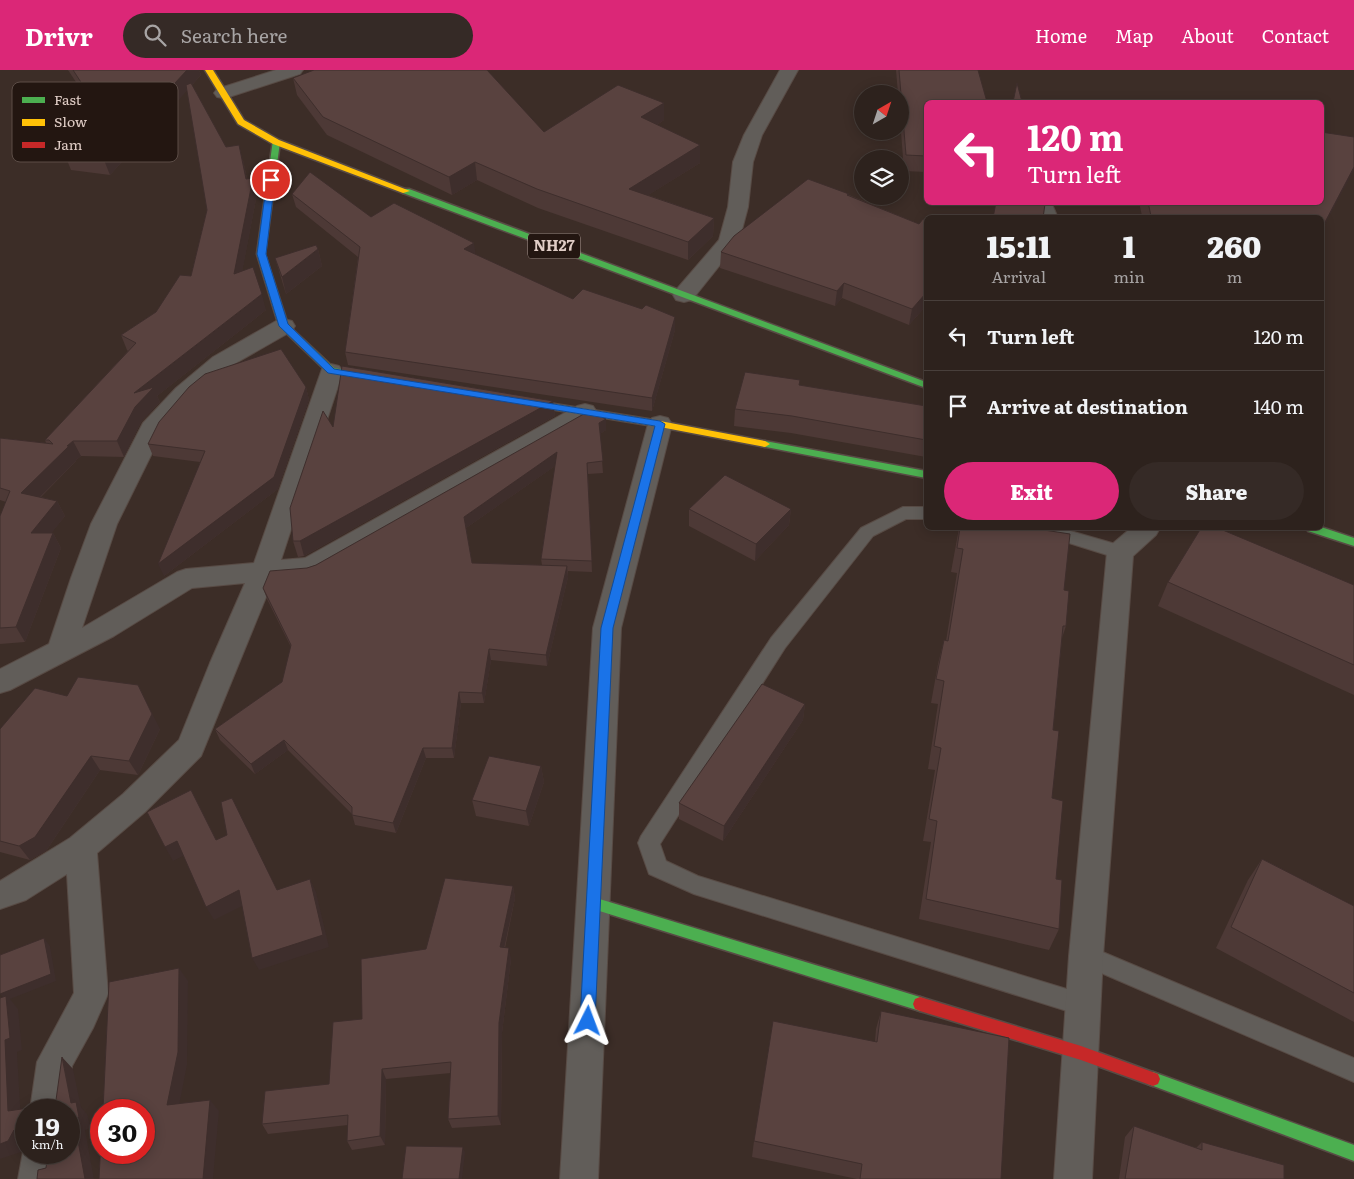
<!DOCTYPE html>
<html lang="en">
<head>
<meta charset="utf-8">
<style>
	:root { --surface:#2d221d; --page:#352a26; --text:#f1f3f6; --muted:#a7a4a4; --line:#483f3b; --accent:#db2777 }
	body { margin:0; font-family:Literata,serif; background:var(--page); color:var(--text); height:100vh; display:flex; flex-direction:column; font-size:19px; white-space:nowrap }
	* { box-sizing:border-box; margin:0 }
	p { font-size:16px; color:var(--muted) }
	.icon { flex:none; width:28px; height:28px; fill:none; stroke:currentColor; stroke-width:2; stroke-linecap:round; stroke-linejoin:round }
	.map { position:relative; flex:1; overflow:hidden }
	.side { position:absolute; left:924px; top:145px; width:400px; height:315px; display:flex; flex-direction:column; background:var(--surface); border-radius:8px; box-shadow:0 2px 12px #0003,0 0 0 1px var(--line) }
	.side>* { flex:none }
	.guide { position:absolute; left:924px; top:30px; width:400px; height:105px; border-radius:8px; box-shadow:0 2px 12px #0003,0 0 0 1px var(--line); background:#db2777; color:#fff; overflow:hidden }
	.needle { width:32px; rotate:39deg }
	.fabs { position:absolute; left:854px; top:15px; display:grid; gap:10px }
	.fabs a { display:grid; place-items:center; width:55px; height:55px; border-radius:50%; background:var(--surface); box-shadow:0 2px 12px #0003,0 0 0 1px var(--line); font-size:25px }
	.speed { position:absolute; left:15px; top:1029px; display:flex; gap:10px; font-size:25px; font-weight:700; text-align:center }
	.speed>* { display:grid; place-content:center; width:65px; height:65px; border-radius:50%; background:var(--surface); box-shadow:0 2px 12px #0003,0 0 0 1px var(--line); line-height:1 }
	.speed small { font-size:12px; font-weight:400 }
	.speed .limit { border:8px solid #d22; background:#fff; color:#111 }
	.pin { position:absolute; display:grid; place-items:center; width:42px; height:42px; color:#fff; margin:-21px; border:2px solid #fff; border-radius:50%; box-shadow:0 1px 5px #0007 }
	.me { position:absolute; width:55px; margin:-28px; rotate:3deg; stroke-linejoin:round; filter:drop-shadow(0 0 4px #0008) }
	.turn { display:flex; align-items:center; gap:18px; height:105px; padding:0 20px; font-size:22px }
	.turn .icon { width:65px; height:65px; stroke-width:2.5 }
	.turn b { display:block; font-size:35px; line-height:42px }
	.eta { display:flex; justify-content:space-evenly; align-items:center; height:85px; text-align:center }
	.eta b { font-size:30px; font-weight:800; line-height:35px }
	.action { display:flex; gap:10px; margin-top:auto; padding:10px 20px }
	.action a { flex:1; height:58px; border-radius:30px; background:var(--accent); color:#fff; font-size:20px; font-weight:800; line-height:58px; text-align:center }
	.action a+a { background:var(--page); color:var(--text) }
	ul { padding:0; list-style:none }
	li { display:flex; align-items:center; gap:15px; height:70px; padding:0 20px; border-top:1px solid var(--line) }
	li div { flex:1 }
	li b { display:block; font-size:19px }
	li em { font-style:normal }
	header { display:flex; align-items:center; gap:30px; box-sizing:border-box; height:70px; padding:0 25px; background:var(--accent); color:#fff }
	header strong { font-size:24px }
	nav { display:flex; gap:28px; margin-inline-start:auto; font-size:18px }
	.search { width:350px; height:45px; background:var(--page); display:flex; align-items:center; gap:12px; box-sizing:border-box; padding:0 18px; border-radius:28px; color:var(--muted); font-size:19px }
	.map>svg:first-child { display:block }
</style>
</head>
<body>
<header>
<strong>Drivr</strong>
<div class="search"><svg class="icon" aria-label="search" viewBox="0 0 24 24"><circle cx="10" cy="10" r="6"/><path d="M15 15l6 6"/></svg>Search here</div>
<nav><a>Home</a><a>Map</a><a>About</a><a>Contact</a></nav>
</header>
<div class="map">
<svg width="1354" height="1109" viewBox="0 0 1354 1109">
	<rect width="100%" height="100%" fill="#3c2d27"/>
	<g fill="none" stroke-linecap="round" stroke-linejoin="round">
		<defs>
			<g id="lane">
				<path d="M903,437H926V449H906L873,466L785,578L660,774L666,791L698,806L1083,924L1091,927L1095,935L1091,943L1083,946L694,824L649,804L638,773L641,766L771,568L861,458Z"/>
				<path d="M1031,458H1060L1126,477L1129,482L1126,487L1120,489L1034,462Z"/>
				<path d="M1086,875L1354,988V1012L1078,893L1075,886L1078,879Z"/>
			</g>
			<g id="street">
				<path d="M276,0H303L300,4L229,27L223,28L217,27L214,23L217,19Z"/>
				<path d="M780,0H798L762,65L753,92L748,137L739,171L692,230L684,232L676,230L673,225L676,220L719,170L728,137L733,92L744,65Z"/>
				<path d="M1031,132H1051L1058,148H1038Z"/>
				<path d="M284,249L292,251L295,256L292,261L229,297L192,328L162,363L117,454L82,558L177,502L186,499L254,493L323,296L331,294L339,296L343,301L281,490L305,488L577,336L585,334L593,336L597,342L593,348L319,504L310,507L273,510L201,686L145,742L97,783L108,924L93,958L72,996L66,1040H30L37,992L74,923L67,804L26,830L0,839V811L70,768L123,724L179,670L210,593L245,513L192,518L114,566L10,620L0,623V599L49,574L71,508L91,454L143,353L176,318L213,287L276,251Z"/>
				<path d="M660,346L668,348L672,354L621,558L598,1109H560L593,558L648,354L652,348Z"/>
				<path d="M1131,458H1160L1156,465L1133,486L1103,886L1092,1109H1054L1069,886L1107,482L1111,475Z"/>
				<path d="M26,1073V1082H59L56,1109H18L23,1082Z"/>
			</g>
			<g id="fast">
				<path d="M273,70L280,72L265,184L288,255L334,298L381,307V311L328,303L279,256L257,184Z"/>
				<path d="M403,119H409L926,312V318L403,123Z"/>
				<path d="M765,371L926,401V408L761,376L760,374L761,372Z"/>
				<path d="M1321,457L1354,468V476L1308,461L1307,458Z"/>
				<path d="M593,827L920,927L925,929L927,934L925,939L920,941L593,839L588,837L586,833L588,829Z"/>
				<path d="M1153,1002L1354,1075V1091L1148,1014L1146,1009L1148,1004Z"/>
			</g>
			<g id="slow">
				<path d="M205,0H213L244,50L279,70L410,121L403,123L273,74L238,54Z"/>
				<path d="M517,328L660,351L765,371L770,374L765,377L660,357L514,333L512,331L514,329Z"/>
			</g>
			<path id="jam" d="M920,927L1081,976L1158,1004L1160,1009L1158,1014L1153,1016L1081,990L920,941L915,939L913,934L915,929Z"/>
		</defs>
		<use href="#lane" stroke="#584b45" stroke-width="2"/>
		<use href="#street" stroke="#584b45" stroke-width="2"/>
		<use href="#fast" stroke="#584b45" stroke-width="3"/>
		<use href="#slow" stroke="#584b45" stroke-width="3"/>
		<use href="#jam" stroke="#584b45" stroke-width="3"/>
		<use href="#lane" fill="#615d59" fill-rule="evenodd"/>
		<use href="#street" fill="#615d59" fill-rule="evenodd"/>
		<use href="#fast" fill="#4caf50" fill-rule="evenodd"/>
		<use href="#slow" fill="#ffc107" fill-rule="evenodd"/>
		<use href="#jam" fill="#c62828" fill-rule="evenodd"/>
	</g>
	<g fill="#4d3936" fill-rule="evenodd">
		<path d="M68,0H199L201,5L192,15L226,77L243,90L247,109L253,108L257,124L242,201L266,240L157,326L160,332L141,352L124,387L81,386L76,390V391L41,427L57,431L65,446L51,463H53L61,478L25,572L0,574V446L6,432L0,430V368L46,373L45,370L128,281L127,280L121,265L156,242L191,206L207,140L187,20L110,105L71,100L65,85L100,48Z"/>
		<path d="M896,0H978L926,32V102L904,101L900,49V24H898Z"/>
		<path d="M293,8L544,62L664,50L657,55L700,93L648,125L714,148L713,166L688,190L538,138L477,110L452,125L327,65L297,25Z"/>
		<path d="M1354,67L1321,162V148L1142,146L1139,132H1321Z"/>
		<path d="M292,124L371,147L475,185L573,229L675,260L652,341L348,295L345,282L358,187L296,137Z"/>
		<path d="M849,125L919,154L926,150V236L909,255L842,228L835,236L720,198L721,182Z"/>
		<path d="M318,179L322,196L286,224L275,188Z"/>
		<path d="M800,315L926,336V387L791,363L734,356L735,339Z"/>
		<path d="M306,317L309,330L278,419L164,506L200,392L153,386L148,374Z"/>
		<path d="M553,331L555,346L304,486L298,487L293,471L333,357Z"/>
		<path d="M606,349V360L600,364L603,403L588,404L592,502L568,501V507L547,596L491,590L484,633H461L454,688H426L396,763L355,755L352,744L288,680L255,704L220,670L215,659L282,612L291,577L267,529L263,518L307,498L316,495ZM555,396L541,489L542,495L472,493L466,458Z"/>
		<path d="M689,439H791L789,455L755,491L689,456Z"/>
		<path d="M959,458H1031L1064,520L1066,556L1062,568L1053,660L1052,728L1059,859L1049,880L919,849L931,772L923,771L935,700L928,699L938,634L931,633L938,594L944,570L946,571L957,503L951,502Z"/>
		<path d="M1168,512L1354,515V625L1158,536Z"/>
		<path d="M805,634L803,650L723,771L679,749V733Z"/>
		<path d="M0,659H160L138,705L100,700L46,781L30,790L0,782Z"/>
		<path d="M541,696L544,712L529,756L476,746L472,730Z"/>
		<path d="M1262,789L1354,836V952L1216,878L1248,810Z"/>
		<path d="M513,816L515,828L505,878L511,889L502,963L501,1055L452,1058L448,1049L451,1003L386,1009L385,1075L352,1080L347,1071L348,1055L268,1064L262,1054L329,1014L362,949L426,879Z"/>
		<path d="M881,941L1001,1109H857L752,1087L754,1071L875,971L876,959Z"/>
		<path d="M1134,1056L1196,1078L1202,1072L1284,1109H1119L1125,1067Z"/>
	</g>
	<g fill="#3e2e2c">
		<path d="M187,0H199L201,5L110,105L104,90Z"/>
		<path d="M664,33V50L642,65L641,47Z"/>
		<path d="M239,75L243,90L250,124L253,108L257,124L239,219L234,204L246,109Z"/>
		<path d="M700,75V93L629,137V119Z"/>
		<path d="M475,92L477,110L452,125L449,107Z"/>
		<path d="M1354,97V100L1321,162L1323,156Z"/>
		<path d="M714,148L713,166L688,190V172Z"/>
		<path d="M474,173L476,186L464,179Z"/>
		<path d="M318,179L322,196L286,224L282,207Z"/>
		<path d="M844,213L842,228L835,236L837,221Z"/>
		<path d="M926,223V236L909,255L912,239Z"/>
		<path d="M262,224L266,240L157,326L160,332L141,352L124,387L117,371L134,323Z"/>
		<path d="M675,247V260L652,341V328Z"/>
		<path d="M306,317L309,330L278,419L164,506L158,494Z"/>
		<path d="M553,331L555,346L304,486L300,471Z"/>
		<path d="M606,349V360L600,364L599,353Z"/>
		<path d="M73,371L81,386L76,390V391L29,438L21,423L67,376Z"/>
		<path d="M557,382L558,394L466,458L464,447Z"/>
		<path d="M57,431L65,446L39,479L31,463Z"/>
		<path d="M791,439L789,455L755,491L756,474Z"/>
		<path d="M53,463L61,478L25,572L16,557Z"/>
		<path d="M567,496L568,507L547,596L546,585Z"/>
		<path d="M489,579L491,590L484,633L482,623Z"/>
		<path d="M138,615L160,659L138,705L129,691Z"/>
		<path d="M459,622L461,633L454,688L452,678Z"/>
		<path d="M805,634L803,650L723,771L724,756Z"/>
		<path d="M284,670L288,680L255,704L251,694Z"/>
		<path d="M423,678L426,688L396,763L393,753Z"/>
		<path d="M91,686L100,700L46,781L30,790L19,776Z"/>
		<path d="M541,696L544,712L529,756L526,741Z"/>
		<path d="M177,771L185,785L173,791L165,777Z"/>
		<path d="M310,809L316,822L329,877L259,900L252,888Z"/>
		<path d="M513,816L515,828L502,888L500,877Z"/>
		<path d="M239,820L246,834L214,850L206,837Z"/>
		<path d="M44,868L50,876L56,911L10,929L18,939L22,980L17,982L21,1052L8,1041L5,970L6,931L0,924Z"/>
		<path d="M509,878L511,889L502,963L501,1055L498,1046L499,953Z"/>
		<path d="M179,898L188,911L187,995L177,1046L167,1035Z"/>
		<path d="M62,987L73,999L81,1037L87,1044L91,1058L85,1060L94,1109H85Z"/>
		<path d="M382,999L386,1009L385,1075L380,1066Z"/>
		<path d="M210,1030L219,1041L213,1109H203Z"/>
		<path d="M14,1060L26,1065V1078L24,1076L21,1082L0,1089V1074Z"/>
		<path d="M463,1077L465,1083L462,1109H459Z"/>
	</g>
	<g fill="#59423f" stroke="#3e2e2c">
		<path d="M73,0H187L104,90L65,85L103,46Z"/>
		<path d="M314,0H487L544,62L618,15L664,33L641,47L700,75L629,119L714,148L688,172L537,119L475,92L449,107L323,47L293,8Z"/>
		<path d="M899,0H978L987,32H926V86L906,85Z"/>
		<path d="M191,13L226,77L239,75L246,109L253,108L234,204L253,197L262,224L134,323L154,317L135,337L117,371H73L67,376H69L21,423L57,431L31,463H53L16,557L0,558V446L10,421L0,418V368L53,374L49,370H45L136,273L121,265L156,242L180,205L191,206L207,140L186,15Z"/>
		<path d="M1017,13L1022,32H1013Z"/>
		<path d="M1201,29L1227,32H1201Z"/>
		<path d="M1321,62L1354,67V97L1323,156H1321V148H1112L1151,146L1148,132H1321Z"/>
		<path d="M310,102L371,147L394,133L474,173L464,179L573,229L583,219L642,239L646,235L675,247L652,328L345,282L360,177L292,124Z"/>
		<path d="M808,109L849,124L847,125L919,154L923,149L926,150V223L912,239L844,213L837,221L721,182L734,166Z"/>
		<path d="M996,132H1040L1045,134L1043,148H993Z"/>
		<path d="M316,175L318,179L282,207L275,188Z"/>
		<path d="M281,279L306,317L274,407L158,494L205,381L148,374L159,352L189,317L205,304Z"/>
		<path d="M342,296L553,331L300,471H293L290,438L323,341L333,357Z"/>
		<path d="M745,302L800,310L799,315L926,336V370L792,346L735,339Z"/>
		<path d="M589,341L606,349L599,353L603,391L587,393L592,491L541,489L557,382L464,447L472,493L567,496L546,585L489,579L482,623L459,622L452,678H423L393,753L352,745V737L284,670L251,694L215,659L282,612L291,575L263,518L270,501L307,498L316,495Z"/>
		<path d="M725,405L791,439L756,474L689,439Z"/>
		<path d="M960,458H1031L1070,464L1064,520L1069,521L1066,556H1063L1053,660L1059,661L1052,728L1063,731L1056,809L1062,810L1059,859L926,829L937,751L929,749L941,678L934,676L944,611L936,609L944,570L948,571L963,479L957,478Z"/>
		<path d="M1201,458H1218L1354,515V595L1168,512Z"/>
		<path d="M78,607L138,615L152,644L129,691L91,686L35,767L19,776L0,771V659L35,618L67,626Z"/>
		<path d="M762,614L805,634L724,756L679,733Z"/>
		<path d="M489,686L541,696L526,741L472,730Z"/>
		<path d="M191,720L216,770L227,765L221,732L232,728L277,820L310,809L323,865L252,888L239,820L206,837L177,771L165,777L147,742Z"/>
		<path d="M1262,789L1354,836V923L1231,857Z"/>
		<path d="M445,808L513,816L500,877L509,878L499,953L498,1046L448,1049L451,992L382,999L380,1066L347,1071L348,1045L262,1054L265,1021L329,1014L333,952L362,949L361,889L426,879Z"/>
		<path d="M44,868L51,904L0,924V885Z"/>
		<path d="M179,898L178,982L167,1035L210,1030L203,1109H99L101,1069V1082H144V1040H103L109,912Z"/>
		<path d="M6,926L10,968L5,970L8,1041L49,1035L50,1030H56L62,987L71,1033L76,1032L79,1047L74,1049L85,1109H37L38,1100L46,1098L48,1082H69V1040H26V1065L15,1069L14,1060L8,1071L0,1074V928Z"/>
		<path d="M881,941L1009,968L1001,1109H860L862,1094L754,1071L773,951L877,972Z"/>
		<path d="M1134,1056L1202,1080V1072L1284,1095V1109H1125Z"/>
		<path d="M406,1076L463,1077L459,1109H402Z"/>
	</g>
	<path fill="#1a73e8" stroke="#114b97" d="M271,107L275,110L266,184L288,254L334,299L660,351L665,354L613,558L595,951L593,956L588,958L583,956L580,951L601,558L655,356L328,303L279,256L257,184L267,110Z"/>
	<g text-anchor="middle" stroke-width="5" stroke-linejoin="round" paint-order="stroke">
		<rect fill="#231611" stroke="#a79690" stroke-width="1" x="528" y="163.5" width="52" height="25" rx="4"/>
		<g font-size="15" font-weight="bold" fill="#e0cdc6">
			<text x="554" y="181">NH27</text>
		</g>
	</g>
	<rect x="12" y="12" width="166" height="80" rx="8" fill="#231611" stroke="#5c4d47" stroke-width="1"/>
	<rect x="22" y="27" width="23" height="6" fill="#4caf50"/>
	<rect x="22" y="49" width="23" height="7" fill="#ffc107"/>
	<rect x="22" y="72" width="23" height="6" fill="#c62828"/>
	<g font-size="14" fill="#e0cdc6">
		<text x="54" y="35">Fast</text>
		<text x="54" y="57">Slow</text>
		<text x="54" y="80">Jam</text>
	</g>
</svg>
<div class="fabs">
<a><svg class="needle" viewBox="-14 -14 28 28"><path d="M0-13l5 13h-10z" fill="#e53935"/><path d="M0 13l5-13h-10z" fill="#a7a4a4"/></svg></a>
<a><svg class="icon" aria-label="layers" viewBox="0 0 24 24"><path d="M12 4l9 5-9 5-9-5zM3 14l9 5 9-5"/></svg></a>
</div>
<div class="speed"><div>19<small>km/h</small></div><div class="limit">30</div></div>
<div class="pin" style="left:271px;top:110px;background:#d93025"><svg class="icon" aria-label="arrive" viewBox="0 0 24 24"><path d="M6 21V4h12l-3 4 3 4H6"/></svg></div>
<svg class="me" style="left:588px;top:951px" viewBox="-20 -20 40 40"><path d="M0-17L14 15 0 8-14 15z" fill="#1a73e8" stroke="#fff" stroke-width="4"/></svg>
<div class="guide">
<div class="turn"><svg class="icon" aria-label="left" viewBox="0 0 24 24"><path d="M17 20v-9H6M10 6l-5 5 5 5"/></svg><div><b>120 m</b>Turn left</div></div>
</div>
<section class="side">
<div class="eta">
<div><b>15:11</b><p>Arrival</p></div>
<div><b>1</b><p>min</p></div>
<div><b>260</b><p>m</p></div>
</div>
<ul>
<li><svg class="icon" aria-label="left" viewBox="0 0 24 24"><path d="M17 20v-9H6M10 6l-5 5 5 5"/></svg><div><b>Turn left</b></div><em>120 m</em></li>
<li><svg class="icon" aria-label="arrive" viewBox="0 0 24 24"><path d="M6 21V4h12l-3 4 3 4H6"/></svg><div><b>Arrive at destination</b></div><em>140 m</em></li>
</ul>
<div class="action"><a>Exit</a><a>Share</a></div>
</section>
</div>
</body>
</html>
